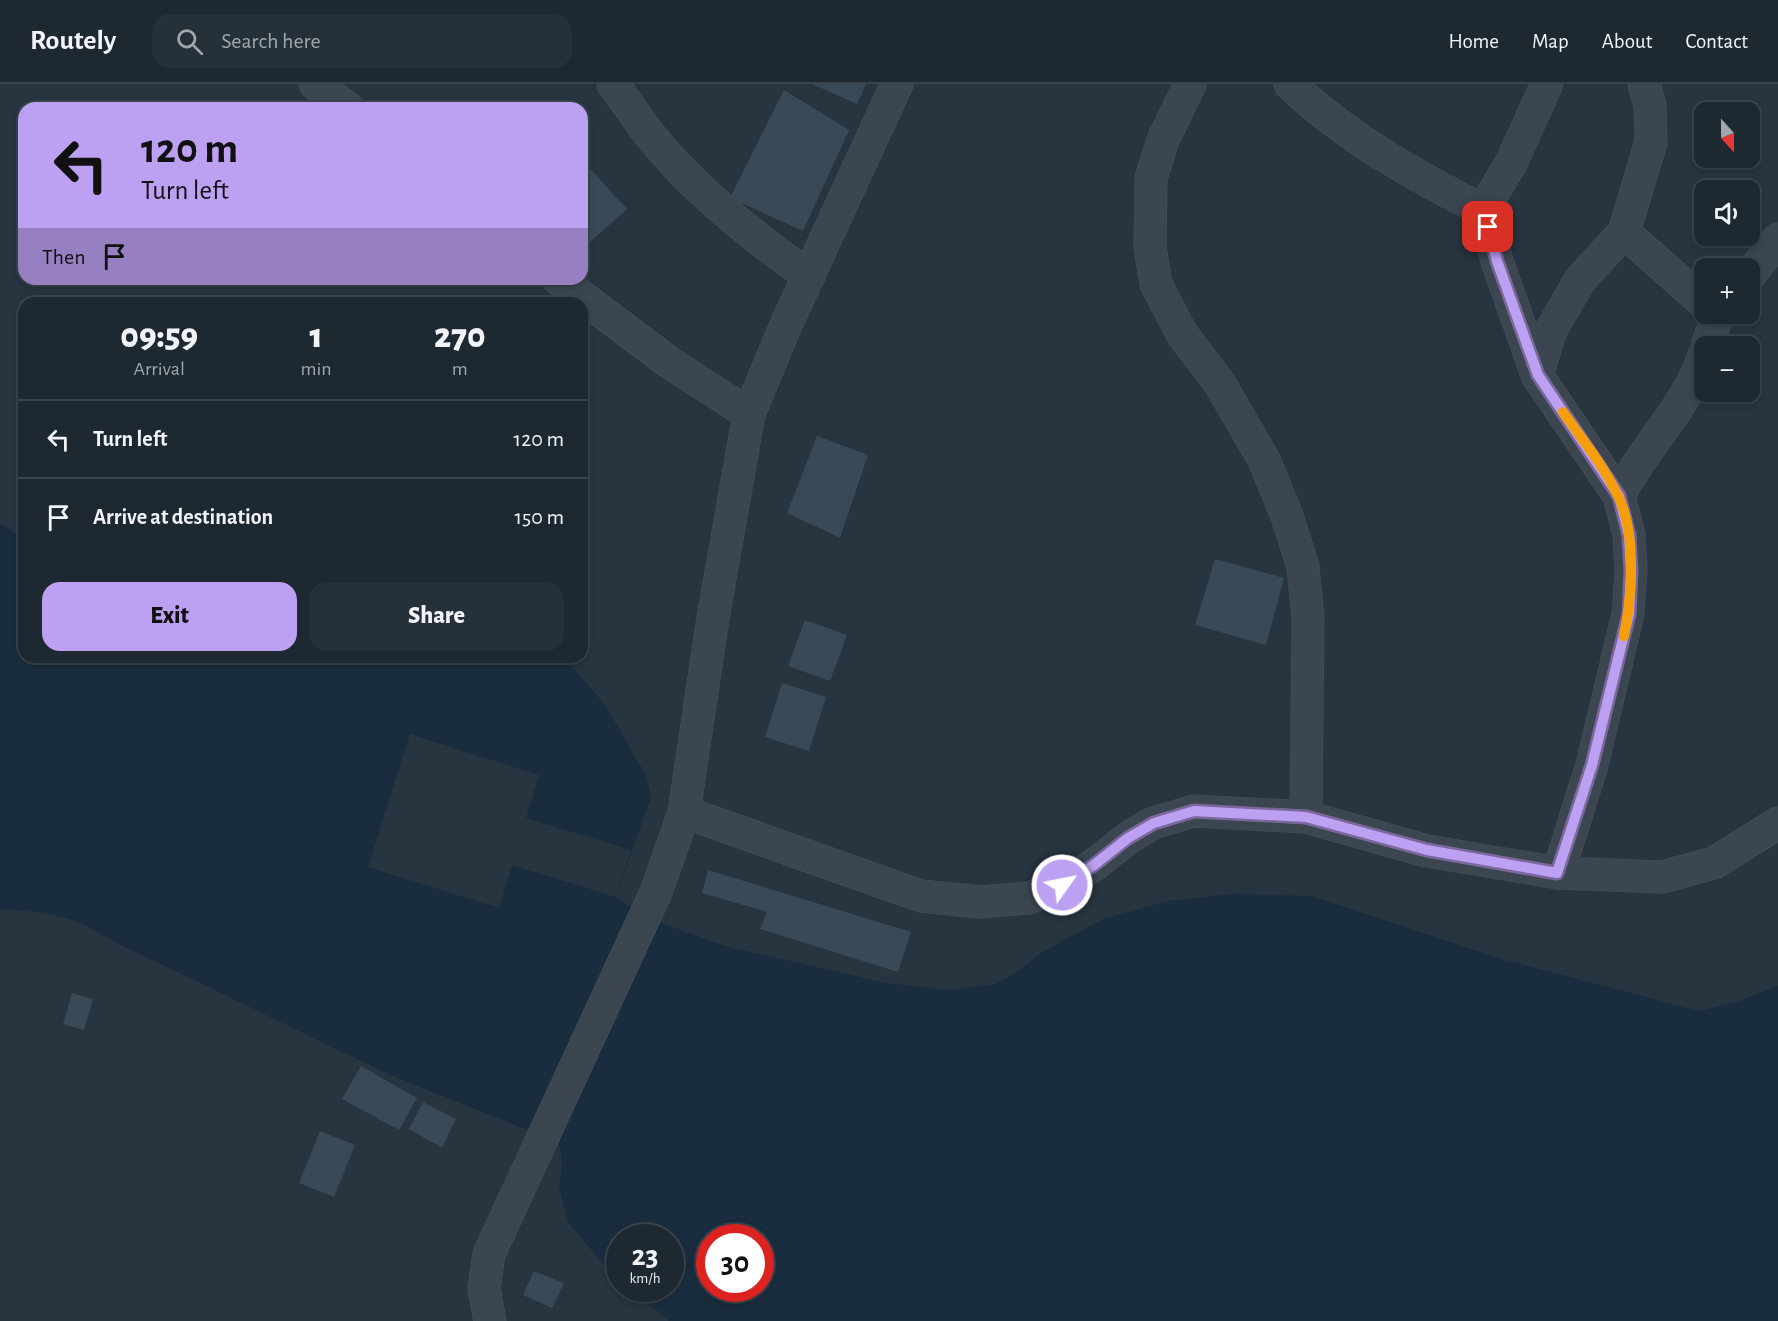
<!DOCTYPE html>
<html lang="en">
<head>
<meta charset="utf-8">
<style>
	:root { --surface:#1d2830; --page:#253038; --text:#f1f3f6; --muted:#a0a6ab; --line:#3b444c; --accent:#bca0f2 }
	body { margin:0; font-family:"Alegreya Sans",sans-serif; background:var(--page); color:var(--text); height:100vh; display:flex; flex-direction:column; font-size:22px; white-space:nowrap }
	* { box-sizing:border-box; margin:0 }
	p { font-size:20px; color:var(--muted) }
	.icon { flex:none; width:33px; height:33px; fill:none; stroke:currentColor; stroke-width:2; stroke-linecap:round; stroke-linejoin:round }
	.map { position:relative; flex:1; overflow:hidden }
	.sheet { position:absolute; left:18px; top:213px; width:570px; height:366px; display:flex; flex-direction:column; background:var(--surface); border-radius:18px; box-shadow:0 3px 9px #0003,0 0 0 2px var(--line) }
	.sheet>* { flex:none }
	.top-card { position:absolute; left:18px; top:18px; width:570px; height:183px; border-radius:18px; box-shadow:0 3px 9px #0003,0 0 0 2px var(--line); background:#bca0f2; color:#111; overflow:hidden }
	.needle { width:39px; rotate:159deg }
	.tools { position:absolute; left:1694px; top:18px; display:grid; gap:12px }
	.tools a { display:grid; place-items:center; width:66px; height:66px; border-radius:12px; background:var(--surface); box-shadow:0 3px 9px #0003,0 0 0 2px var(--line); font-size:30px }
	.speed { position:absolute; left:606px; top:1140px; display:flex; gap:12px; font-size:30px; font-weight:700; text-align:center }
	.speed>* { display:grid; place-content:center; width:78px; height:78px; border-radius:50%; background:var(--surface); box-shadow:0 3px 9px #0003,0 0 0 2px var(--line); line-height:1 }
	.speed small { font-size:15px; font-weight:400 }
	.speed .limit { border:9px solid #d22; background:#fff; color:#111 }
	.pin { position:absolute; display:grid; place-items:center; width:51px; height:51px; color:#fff; margin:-26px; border-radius:12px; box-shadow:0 3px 9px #0006 }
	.me { position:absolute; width:66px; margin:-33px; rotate:57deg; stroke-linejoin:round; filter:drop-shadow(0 0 4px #0008) }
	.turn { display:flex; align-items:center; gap:21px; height:126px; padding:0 24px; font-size:27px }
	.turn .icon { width:78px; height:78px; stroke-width:2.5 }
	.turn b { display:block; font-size:42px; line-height:51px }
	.then { display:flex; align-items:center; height:57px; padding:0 24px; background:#0003; gap:12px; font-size:22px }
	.eta { display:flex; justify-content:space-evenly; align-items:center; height:102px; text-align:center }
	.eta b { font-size:36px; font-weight:800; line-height:42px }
	.primary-button { display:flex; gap:12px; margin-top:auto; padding:12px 24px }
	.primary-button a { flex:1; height:69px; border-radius:18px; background:var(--accent); color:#111; font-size:24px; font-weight:800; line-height:69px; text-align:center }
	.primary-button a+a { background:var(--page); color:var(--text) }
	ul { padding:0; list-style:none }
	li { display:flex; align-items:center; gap:18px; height:78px; padding:0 24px; border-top:2px solid var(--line) }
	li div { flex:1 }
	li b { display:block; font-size:22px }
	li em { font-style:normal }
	header { display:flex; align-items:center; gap:36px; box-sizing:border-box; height:84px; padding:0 30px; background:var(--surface); border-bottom:2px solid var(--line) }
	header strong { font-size:28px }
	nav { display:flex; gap:33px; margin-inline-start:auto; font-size:21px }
	.search { width:420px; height:54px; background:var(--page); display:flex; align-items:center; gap:15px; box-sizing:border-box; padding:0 21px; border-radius:18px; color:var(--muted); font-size:22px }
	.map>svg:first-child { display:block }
</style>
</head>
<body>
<header>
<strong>Routely</strong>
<div class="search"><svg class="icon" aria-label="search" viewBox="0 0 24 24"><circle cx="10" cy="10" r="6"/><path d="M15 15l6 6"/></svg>Search here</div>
<nav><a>Home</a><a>Map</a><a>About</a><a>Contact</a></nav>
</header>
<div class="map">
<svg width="1778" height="1237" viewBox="0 0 1778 1237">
	<rect width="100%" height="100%" fill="#273540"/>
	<path fill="#1a2d3e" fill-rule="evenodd" d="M0,439L24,455V573H564L605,621L646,691L651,713L616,813L648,834L725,862L886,899L950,906L994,900L1013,891L1041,869L1103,835L1168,817L1233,810L1312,812L1502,875L1699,927L1739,917L1778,902V1237H669L630,1205L670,1204V1154H620L619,1195L609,1187L568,1138L559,1103L562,1080L560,1062C504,1033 441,1014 384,988C299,948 217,906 133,867C112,858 93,843 72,836C53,829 21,826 0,826ZM710,1154H760V1204H710Z"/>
	<path fill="#273540" d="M410,650L539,691L526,734L631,766L616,813L512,781L499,824L368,783Z"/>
	<g fill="#394956">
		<path d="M812,0H866L857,20Z"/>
		<path d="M784,6L849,46L803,147L730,114Z"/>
		<path d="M582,76L627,125L582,165Z"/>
		<path d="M817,352L868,371L840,454L787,429Z"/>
		<path d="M1215,475L1284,494L1266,561L1195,541Z"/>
		<path d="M805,536L847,551L830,597L788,582Z"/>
		<path d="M782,599L826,613L809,667L765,653Z"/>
		<path d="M708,786L911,848L898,888L760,845L767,828L702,809Z"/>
		<path d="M72,909L93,915L84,946L63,940Z"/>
		<path d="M361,982L417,1014L399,1046L342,1015Z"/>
		<path d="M423,1018L456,1035L442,1064L409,1045Z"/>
		<path d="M320,1047L355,1061L334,1113L299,1099Z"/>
		<path d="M534,1187L564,1199L552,1224L523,1211Z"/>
	</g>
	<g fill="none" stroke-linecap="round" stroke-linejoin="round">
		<defs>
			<g id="minor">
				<path d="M315,0L348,24"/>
				<path d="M613,0C627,18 639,38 654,56C698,109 753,153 809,192"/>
				<path d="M1190,0L1163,56L1151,94L1150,163L1156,200L1182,250L1220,300L1264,376L1287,432L1303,483L1308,534L1306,733"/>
				<path d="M1290,0C1346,53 1415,92 1483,126"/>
				<path d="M1547,0L1511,79L1483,126L1497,177L1537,291L1619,412L1629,451L1631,487L1628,530L1592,681L1558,789"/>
				<path d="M1624,148L1704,219"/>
				<path d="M1749,192L1778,155"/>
				<path d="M558,195L670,279L749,330"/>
				<path d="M1707,262L1718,230"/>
				<path d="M1537,291L1551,246L1580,196L1624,148L1651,58L1650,21L1644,0"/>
				<path d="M1619,412C1643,363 1687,324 1704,271"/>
				<path d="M684,728L921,812L979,818L1029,814L1062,801L1094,781L1128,754L1153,739L1194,727L1306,733L1427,767L1558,789L1662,793L1714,779L1778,739"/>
				<path d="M490,1237L484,1204L489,1170L656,808L679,743L684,728L713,534L749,330L785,243L897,0"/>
			</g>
		</defs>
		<use href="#minor" stroke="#48525c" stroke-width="33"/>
		<use href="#minor" stroke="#3b4650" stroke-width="32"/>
	</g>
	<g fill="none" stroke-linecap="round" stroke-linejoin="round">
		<defs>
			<path id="route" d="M1062,801L1094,781L1128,754L1154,739L1194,727L1306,733L1427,766L1557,789L1592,681L1629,530L1631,487L1629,451L1619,412L1538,291L1497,177L1488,143"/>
		</defs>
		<use href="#route" stroke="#7a689d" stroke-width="15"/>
		<use href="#route" stroke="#bca0f2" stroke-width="10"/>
		<path stroke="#f59e0b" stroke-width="10" d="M1563,328C1582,355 1603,381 1617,410C1637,447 1632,512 1624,552"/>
	</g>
</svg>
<div class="tools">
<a><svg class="needle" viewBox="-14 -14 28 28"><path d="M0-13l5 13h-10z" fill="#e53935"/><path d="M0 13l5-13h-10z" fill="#a0a6ab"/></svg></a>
<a><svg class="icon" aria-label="sound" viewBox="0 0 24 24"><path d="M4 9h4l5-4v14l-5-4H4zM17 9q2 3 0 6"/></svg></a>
<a>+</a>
<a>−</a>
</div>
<div class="speed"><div>23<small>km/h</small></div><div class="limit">30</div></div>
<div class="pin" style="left:1488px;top:143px;background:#d93025"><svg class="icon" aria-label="arrive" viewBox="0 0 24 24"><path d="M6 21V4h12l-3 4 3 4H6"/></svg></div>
<svg class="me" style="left:1062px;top:801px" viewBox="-20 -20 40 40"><circle r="17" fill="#bca0f2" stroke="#fff" stroke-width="3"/><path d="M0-11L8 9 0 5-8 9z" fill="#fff"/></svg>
<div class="top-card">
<div class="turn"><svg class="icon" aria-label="left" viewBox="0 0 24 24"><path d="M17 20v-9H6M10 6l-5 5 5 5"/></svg><div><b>120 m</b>Turn left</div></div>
<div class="then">Then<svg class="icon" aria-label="arrive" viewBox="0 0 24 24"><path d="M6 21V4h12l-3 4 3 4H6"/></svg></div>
</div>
<section class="sheet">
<div class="eta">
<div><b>09:59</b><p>Arrival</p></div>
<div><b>1</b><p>min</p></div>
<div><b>270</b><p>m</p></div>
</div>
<ul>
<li><svg class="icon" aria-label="left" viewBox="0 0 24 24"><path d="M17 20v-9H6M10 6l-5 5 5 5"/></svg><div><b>Turn left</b></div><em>120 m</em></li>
<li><svg class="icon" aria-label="arrive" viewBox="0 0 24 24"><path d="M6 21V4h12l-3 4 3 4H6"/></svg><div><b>Arrive at destination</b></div><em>150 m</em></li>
</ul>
<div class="primary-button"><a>Exit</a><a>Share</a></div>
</section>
</div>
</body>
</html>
